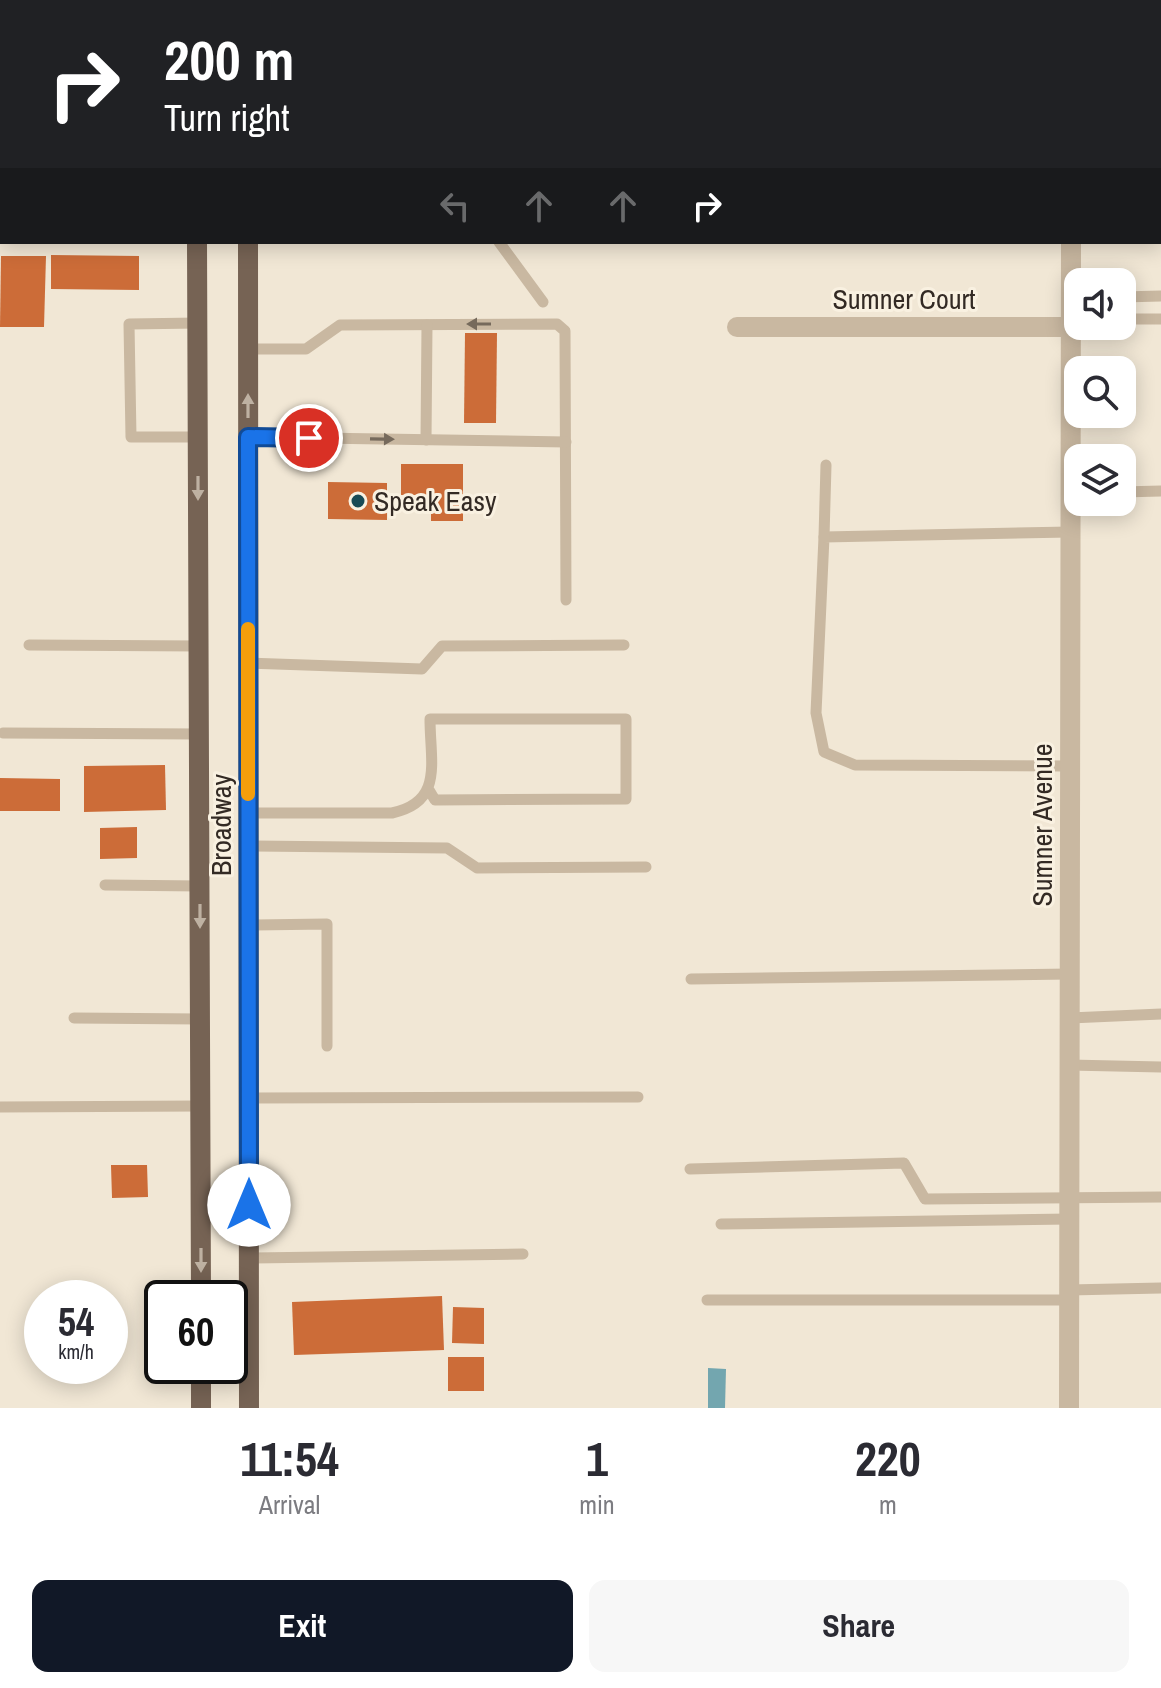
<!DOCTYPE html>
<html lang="en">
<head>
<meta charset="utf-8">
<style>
	:root { --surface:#fff; --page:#f7f7f7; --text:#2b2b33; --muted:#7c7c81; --accent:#111827 }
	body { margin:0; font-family:"Archivo Narrow",sans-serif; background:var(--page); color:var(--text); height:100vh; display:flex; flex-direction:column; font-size:30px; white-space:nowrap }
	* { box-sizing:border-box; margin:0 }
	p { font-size:26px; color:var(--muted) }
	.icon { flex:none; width:44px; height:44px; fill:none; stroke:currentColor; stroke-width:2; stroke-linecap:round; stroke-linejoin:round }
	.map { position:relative; height:1408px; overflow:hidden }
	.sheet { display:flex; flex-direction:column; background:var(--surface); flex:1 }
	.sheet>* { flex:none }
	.guide { position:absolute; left:0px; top:0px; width:1162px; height:244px; box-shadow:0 4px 20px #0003; background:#202124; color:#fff; overflow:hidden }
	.controls { position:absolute; left:1064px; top:268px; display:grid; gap:16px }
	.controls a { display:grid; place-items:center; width:72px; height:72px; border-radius:16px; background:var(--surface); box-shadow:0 4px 20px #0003; font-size:40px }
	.speed { position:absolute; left:24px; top:1280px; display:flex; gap:16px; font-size:40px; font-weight:700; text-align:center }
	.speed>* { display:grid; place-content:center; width:104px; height:104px; border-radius:50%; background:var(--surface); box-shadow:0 4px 20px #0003; line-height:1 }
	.speed small { font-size:20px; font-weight:400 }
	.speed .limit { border:4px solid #111; border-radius:12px; background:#fff; color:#111 }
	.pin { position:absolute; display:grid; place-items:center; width:68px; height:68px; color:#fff; margin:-34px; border:4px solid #fff; border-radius:50%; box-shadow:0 2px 8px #0007 }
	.me { position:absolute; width:88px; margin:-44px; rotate:0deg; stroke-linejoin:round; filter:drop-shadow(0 0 6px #0008) }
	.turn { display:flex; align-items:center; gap:28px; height:168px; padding:0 32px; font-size:36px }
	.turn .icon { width:104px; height:104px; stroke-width:2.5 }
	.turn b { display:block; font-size:56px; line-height:68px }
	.lanes { display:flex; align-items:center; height:76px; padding:0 32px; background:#0003; justify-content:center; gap:40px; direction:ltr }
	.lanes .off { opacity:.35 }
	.eta { display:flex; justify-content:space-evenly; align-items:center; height:136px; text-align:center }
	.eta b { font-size:48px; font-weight:700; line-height:56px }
	.primary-button { display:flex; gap:16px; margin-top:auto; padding:16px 32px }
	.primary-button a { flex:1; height:92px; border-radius:16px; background:var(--accent); color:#fff; font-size:32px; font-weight:700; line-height:92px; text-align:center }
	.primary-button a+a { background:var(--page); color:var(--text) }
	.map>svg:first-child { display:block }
</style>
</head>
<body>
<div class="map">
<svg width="1161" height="1408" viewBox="0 0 1161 1408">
	<rect width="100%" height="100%" fill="#f1e7d5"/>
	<path fill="#73a6af" d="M708,1368L726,1369L725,1408H708Z"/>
	<g fill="#cc6c38">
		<path d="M51,255L139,256V290L51,289Z"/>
		<path d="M1,256H46L44,327H0Z"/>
		<path d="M465,333H497L496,423H464Z"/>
		<path d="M401,464H463V521H431V495H401Z"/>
		<path d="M328,482L387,483V520L328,519Z"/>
		<path d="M165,765L166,810L84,812V766Z"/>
		<path d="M0,778L60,779V811H0Z"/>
		<path d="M137,827V858L100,859V828Z"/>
		<path d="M111,1165H147L148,1197L112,1198Z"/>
		<path d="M442,1296L444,1350L294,1355L292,1302Z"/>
		<path d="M453,1307L484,1308V1344L452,1343Z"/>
		<rect x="448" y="1357" width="36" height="34"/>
	</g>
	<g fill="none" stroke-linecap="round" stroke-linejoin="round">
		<g stroke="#c9b8a1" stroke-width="11">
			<path d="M484,0V2"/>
			<path d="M71,2V0"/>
			<path d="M0,168H2"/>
			<path d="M499,242L543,302"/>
			<path d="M1122,297L1161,296"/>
			<path d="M1122,319H1161"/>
			<path d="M198,323L129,324L131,437H198"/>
			<path d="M248,349H306L340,325L557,324L565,331L566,600"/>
			<path d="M248,437L566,442"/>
			<path d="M426,440L427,325"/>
			<path d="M1122,492L1161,491"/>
			<path d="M1070,532L824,537L816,713L824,752L855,765L1070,766"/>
			<path d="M824,537L826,465"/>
			<path d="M29,645L199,646"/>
			<path d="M248,663L422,669L442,646L624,645"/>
			<path d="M3,733L199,734"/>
			<path d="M248,813H392C444,802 430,762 430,719H626V799L435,800L429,790"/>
			<path d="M248,846L447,848L477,868L646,867"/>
			<path d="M105,885L200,886"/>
			<path d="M249,925L327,924V1046"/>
			<path d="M691,979L1070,974"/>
			<path d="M74,1018L200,1019"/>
			<path d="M1070,1018L1161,1014"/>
			<path d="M1069,1065L1161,1067"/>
			<path d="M249,1098L638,1097"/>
			<path d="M0,1107L200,1106"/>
			<path d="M690,1169L904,1163L925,1199L1161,1197"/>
			<path d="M721,1224L1069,1219"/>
			<path d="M249,1258L523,1254"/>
			<path d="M1069,1290L1161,1288"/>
			<path d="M707,1300H1069"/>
		</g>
		<g stroke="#c9b8a1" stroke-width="20">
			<path d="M1071,0V2"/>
			<path d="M737,327H1071"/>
			<path d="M1069,1408L1071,242"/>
		</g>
		<g stroke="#766354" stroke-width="20">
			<path d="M196,0V2"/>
			<path d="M248,0V2"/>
			<path d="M197,242L201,1298"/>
			<path d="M248,242L249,1408"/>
			<path d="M201,1366V1408"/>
		</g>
	</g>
	<defs><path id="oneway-solid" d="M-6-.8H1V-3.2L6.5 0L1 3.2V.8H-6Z" transform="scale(2)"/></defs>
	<g fill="#766a5c">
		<use href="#oneway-solid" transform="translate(479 324) rotate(180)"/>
		<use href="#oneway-solid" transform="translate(382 439) rotate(1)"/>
	</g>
	<g fill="#beb1a2">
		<use href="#oneway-solid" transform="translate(248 406) rotate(-90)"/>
		<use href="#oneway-solid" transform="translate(198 488) rotate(90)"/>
		<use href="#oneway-solid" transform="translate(200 916) rotate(90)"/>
		<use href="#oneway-solid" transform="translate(201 1260) rotate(90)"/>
	</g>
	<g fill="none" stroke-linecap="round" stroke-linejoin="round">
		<defs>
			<path id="route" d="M249,1205L248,437L309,438"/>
		</defs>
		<use href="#route" stroke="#114b97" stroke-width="20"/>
		<use href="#route" stroke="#1a73e8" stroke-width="14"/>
		<path stroke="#f59e0b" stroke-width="14" d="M248,629V794"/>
	</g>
	<circle fill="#184b56" stroke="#f9f1e1" stroke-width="3" cx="358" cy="501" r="8"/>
	<g text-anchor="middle" stroke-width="6" stroke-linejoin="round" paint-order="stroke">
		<g font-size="28" fill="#332a24" stroke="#f9f1e1">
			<text x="904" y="309">Sumner Court</text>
			<text transform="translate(221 825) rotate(-90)" y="10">Broadway</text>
			<text transform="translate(1042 825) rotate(-90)" y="10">Sumner Avenue</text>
		</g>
		<g font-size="28" fill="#332a24" stroke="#f9f1e1" text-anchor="start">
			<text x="374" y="511">Speak Easy</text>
		</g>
	</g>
</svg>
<div class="controls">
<a><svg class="icon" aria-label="sound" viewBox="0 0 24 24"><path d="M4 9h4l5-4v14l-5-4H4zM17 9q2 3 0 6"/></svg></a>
<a><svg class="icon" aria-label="search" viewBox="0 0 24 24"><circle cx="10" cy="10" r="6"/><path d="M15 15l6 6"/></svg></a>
<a><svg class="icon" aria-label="layers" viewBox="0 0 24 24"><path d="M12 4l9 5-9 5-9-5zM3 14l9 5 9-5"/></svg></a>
</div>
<div class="speed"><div>54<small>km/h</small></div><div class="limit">60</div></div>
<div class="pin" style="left:309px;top:438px;background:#d93025"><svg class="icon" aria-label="arrive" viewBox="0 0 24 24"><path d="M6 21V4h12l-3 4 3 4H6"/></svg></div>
<svg class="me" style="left:249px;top:1205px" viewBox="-20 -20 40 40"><circle r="19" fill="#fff"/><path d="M0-13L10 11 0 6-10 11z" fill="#1a73e8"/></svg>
<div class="guide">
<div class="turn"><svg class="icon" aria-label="right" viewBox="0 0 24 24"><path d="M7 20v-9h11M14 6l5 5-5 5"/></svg><div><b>200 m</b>Turn right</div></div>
<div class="lanes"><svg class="icon off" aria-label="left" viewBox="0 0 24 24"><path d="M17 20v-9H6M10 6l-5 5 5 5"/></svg><svg class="icon off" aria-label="ahead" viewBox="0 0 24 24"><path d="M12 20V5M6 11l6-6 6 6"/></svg><svg class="icon off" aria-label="ahead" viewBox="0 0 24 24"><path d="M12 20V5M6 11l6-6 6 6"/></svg><svg class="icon" aria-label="right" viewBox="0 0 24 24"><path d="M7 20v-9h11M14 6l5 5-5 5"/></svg></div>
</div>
</div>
<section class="sheet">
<div class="eta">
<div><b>11:54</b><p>Arrival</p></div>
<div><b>1</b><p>min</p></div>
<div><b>220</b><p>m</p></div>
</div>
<div class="primary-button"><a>Exit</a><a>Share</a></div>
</section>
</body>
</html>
